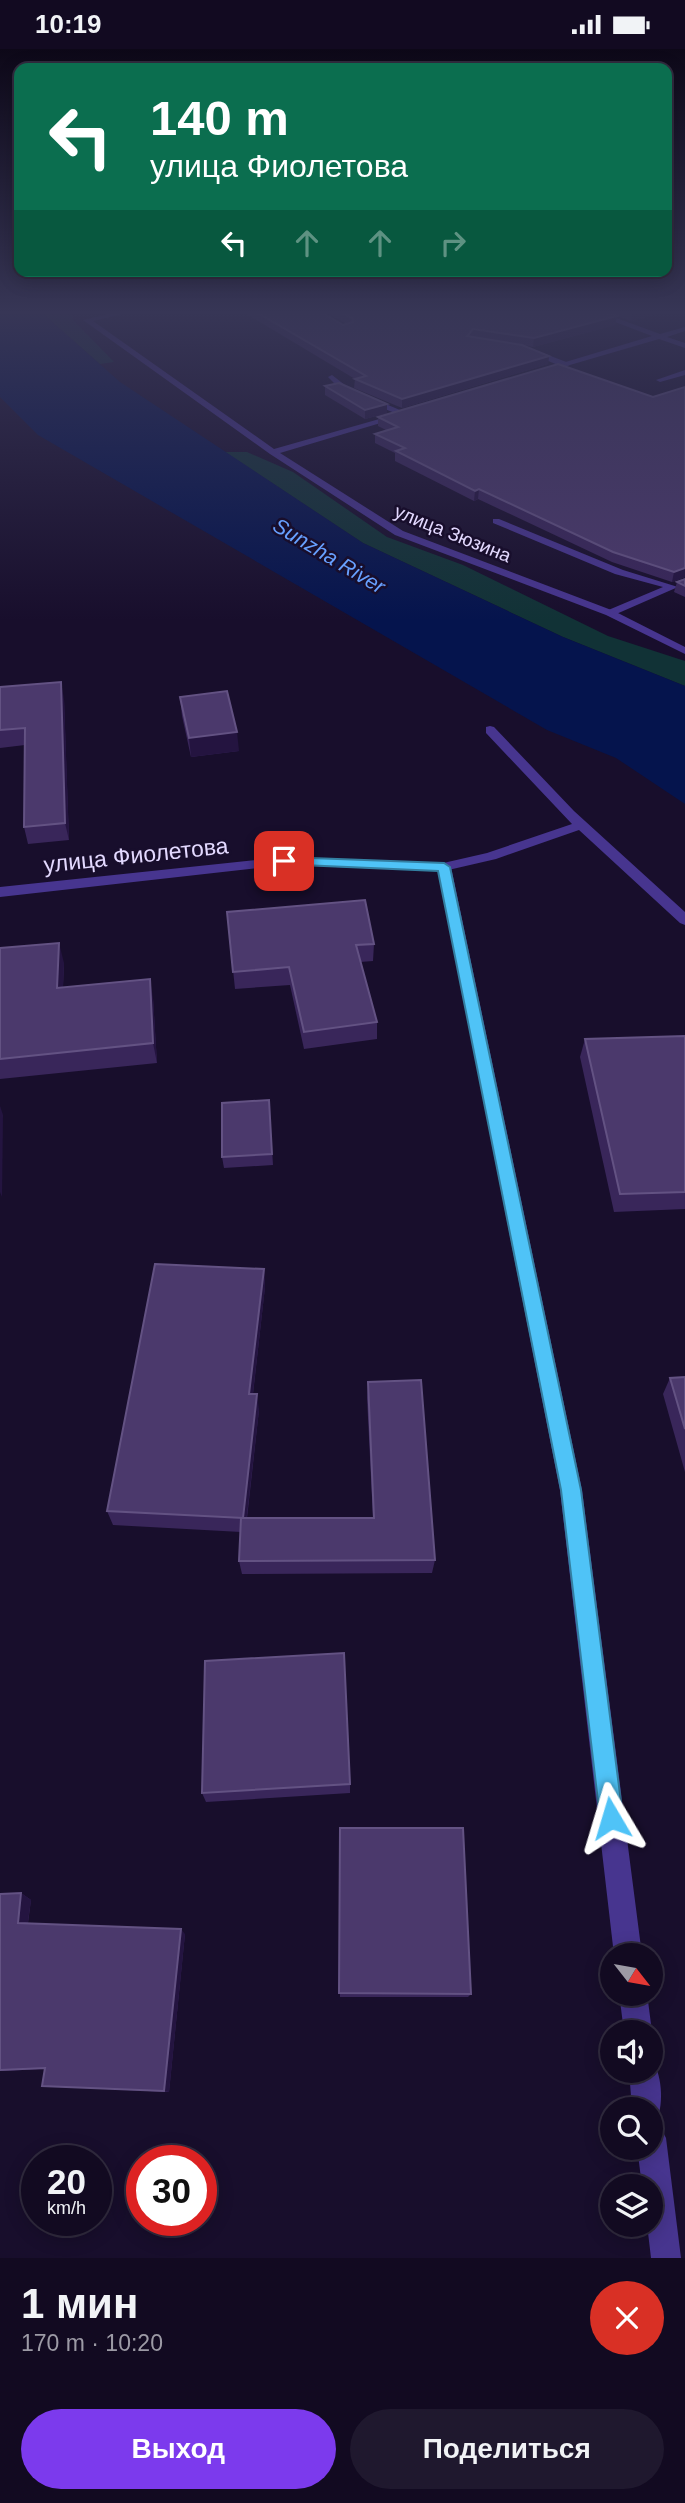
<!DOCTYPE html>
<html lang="ru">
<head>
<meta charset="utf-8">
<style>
	:root { --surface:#120a21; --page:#1f182e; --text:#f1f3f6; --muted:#9c9aa5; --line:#312b3f; --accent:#7c3aed }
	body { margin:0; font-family:Helvetica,sans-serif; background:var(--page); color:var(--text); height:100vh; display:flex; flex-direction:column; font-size:26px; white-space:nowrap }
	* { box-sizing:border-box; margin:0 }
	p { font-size:23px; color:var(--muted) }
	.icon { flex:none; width:38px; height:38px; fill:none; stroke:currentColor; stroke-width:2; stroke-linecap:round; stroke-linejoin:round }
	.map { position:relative; height:2209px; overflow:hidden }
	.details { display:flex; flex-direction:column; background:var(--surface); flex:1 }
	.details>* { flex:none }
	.guide { position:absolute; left:14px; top:14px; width:658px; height:214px; border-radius:14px; box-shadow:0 4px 18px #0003,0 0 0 2px var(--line); background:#0b6e4f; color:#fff; overflow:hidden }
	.needle { width:46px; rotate:121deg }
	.fabs { position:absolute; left:600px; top:1894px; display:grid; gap:14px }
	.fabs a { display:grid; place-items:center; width:63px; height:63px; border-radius:50%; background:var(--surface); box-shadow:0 4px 18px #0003,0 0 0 2px var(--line); font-size:35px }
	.speed { position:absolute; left:21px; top:2096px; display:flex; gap:14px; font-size:35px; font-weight:700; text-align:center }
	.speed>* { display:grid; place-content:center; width:91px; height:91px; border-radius:50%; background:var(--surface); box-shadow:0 4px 18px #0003,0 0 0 2px var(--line); line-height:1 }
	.speed small { font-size:18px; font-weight:400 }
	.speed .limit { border:10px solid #d22; background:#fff; color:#111 }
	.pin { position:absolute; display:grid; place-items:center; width:60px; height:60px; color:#fff; margin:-30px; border-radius:14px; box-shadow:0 4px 10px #0006 }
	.me { position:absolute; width:77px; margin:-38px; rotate:353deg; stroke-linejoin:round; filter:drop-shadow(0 0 5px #0008) }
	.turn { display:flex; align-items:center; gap:24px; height:147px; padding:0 21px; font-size:32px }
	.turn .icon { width:91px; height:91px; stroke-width:2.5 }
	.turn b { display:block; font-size:49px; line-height:60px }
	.lanes { display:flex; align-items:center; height:66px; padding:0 21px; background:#0003; justify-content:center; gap:35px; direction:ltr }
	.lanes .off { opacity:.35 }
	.round { display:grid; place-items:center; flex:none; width:74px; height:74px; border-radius:37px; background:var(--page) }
	.headline { display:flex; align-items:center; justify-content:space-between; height:119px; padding:0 21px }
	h1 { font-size:42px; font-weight:800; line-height:52px }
	.action { display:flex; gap:14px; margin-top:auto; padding:14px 21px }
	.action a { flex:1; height:80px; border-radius:42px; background:var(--accent); color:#fff; font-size:28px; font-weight:800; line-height:80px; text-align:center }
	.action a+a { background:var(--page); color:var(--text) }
	.status { display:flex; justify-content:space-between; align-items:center; height:49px; padding:0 35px; background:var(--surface); direction:ltr }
	.status svg { height:19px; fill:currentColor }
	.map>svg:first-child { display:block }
</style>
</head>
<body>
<div class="status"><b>10:19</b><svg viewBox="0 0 49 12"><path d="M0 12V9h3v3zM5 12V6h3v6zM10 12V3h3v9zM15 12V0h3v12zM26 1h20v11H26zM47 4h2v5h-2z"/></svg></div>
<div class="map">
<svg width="685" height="2209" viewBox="0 0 685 2209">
	<rect width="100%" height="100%" fill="#180e2c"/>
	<g fill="#113236">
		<path d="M41,263H72L74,272L114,313L100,315Z"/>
		<path d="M225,403H247L293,423L387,488L463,516L608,587L685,612V637L563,588L363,494Z"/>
	</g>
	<path fill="#05144d" d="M0,263H41L120,333L363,494L563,588L685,637V755L616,709L547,681L38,386L0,348Z"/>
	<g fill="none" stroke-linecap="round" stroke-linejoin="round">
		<g fill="#47358f" fill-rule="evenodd">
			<path d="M527,298L569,314L570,316L563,318L524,302Z"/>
			<path d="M685,321V326L660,333L656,331Z"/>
			<path d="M332,326L350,340L407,364L400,366L344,344L328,328Z"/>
			<path d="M493,470H499L623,521L678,538L614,566H606V562L663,538L615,525L493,474Z"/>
			<path d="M490,677L494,678L574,762L685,863V876L680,874L579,781L496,810L444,822L439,821V815L487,804L572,775L486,684V678Z"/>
		</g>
		<g fill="#47358f" fill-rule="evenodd">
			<path d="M117,263H131L93,272L274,400L404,363V367L280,404L403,482L614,562L685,598V605L606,566L395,486L270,405L83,271Z"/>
			<path d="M589,263H600L660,285L685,278V282L667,288L685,294V299L659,290L539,325V321L652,287Z"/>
			<path d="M284,808L444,814L451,818L582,1441L642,1906H614L560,1441L438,822L284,816L0,848V838Z"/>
			<path d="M619,1944H647L652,1983L651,1985V1983H624Z"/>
			<path d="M651,2010C662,2023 664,2055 657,2070L651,2073V2060H632L629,2021H651Z"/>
			<path d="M651,2074L661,2079L666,2089L681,2209H651L647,2175H651V2137H642L637,2098H651Z"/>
		</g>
	</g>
	<g fill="#39265a">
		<path d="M243,263H321L343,276L347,275L325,263H604L615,276L533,298L524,296L549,307L548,315L402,359L354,339L355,330Z"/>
		<path d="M607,263H664L631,272Z"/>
		<path d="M325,337L387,364L365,370L325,346Z"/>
		<path d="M685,338V528L672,533L612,513L478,450L474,452L395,412V404L375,394V385L386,381L378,377V368L653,348Z"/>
		<path d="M685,530V548L674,543L677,533Z"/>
		<path d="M0,638L64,650L69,791L28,795L24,778L25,696L0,699Z"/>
		<path d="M180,648L239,702L191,708L182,667Z"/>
		<path d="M227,863L374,895L373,912L360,913L377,973V990L304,1000L290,936L235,940Z"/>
		<path d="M0,899L64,914L63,938L153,949L157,1014L0,1030Z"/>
		<path d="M685,987V1160L614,1163L580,1008L585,990Z"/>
		<path d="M269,1051L273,1116L224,1119L222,1108Z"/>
		<path d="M264,1220L265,1238L253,1345L259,1361L247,1469H373L367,1349L368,1333L435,1511L432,1524L242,1525L239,1512L241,1483L113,1476L107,1462Z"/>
		<path d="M685,1328V1423L663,1345L670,1329Z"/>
		<path d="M350,1735V1744L206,1753L202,1744Z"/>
		<path d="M340,1779L471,1945L468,1948H340Z"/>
		<path d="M21,1844L31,1851L28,1874L185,1885L169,2043L42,2037L45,2020L0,2022V1845Z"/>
	</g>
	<g fill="#241440">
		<path d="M633,263H664L631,272Z"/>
		<path d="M617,267L615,276L533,298L534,289Z"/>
		<path d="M549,307L548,315L402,359V350Z"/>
		<path d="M387,355V364L365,370V361Z"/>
		<path d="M479,440L478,450L474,452L475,442Z"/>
		<path d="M685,519V528L672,533L674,523Z"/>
		<path d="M61,633L64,650L69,791L65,774Z"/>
		<path d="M237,683L239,702L191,708L189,689Z"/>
		<path d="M59,894L64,914L62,958L57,939Z"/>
		<path d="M150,930L153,949L157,1014L153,994Z"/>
		<path d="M0,1057L3,1066L2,1148L0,1143Z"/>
		<path d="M264,1220L265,1238L251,1361L249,1345Z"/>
		<path d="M257,1345L259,1361L245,1483L243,1469Z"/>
		<path d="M21,1844L31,1851L27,1879L18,1874Z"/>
		<path d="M181,1880L185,1885L169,2043L164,2042Z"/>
	</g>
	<g fill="#4b396c" stroke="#635283" stroke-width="2">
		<path d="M256,263H321L343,276L353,273L352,269L340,263H604L617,267L534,289L473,280L467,287L522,296L549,307L402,350L355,330L366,327Z"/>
		<path d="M558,315L653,348L685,338V519L674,523L613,503L479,440L475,442L396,402L405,399L375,385L398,378L378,368Z"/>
		<path d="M339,334L387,355L365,361L325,337Z"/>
		<path d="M685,530V537L677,533Z"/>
		<path d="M61,633L65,774L24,778L25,679L0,681V638Z"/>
		<path d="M227,642L237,683L189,689L180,648Z"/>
		<path d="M365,851L374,895L356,896L377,973L304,983L289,918L233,923L227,863Z"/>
		<path d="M59,894L57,939L150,930L153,994L0,1010V899Z"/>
		<path d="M685,987V1143L620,1145L585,990Z"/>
		<path d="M269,1051L272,1105L222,1108V1054Z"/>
		<path d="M155,1215L264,1220L249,1345H257L243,1469L107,1462Z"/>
		<path d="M685,1328V1380L670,1329Z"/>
		<path d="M421,1331L435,1511L239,1512L241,1469H374L368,1333Z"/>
		<path d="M344,1604L350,1735L202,1744L205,1612Z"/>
		<path d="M340,1779H463L471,1945L339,1944Z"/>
		<path d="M21,1844L18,1874L181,1880L164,2042L42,2037L45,2019L0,2021V1845Z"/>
	</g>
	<linearGradient id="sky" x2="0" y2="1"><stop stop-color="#0d0818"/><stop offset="0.46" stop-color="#373656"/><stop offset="1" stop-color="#373656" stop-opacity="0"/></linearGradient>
	<rect width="685" height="572" fill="url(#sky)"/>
	<path fill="#4fc3f7" stroke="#337fa1" stroke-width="2" d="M284,808L444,814L450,818L581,1441L623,1769L620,1777L611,1781L603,1777L600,1769L561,1441L438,822L279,815V809Z"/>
	<g text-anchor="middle" stroke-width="5" stroke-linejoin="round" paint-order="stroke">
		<g font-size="19" fill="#e3d9ff" stroke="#180e2c">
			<text transform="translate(453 484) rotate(22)" y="7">улица Зюзина</text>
		</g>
		<g font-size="21" font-style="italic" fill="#67a0ff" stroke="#180e2c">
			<text transform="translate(329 507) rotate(31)" y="7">Sunzha River</text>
		</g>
		<g font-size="23" fill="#e3d9ff" stroke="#180e2c">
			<text transform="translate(136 806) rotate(-6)" y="8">улица Фиолетова</text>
		</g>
	</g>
</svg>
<div class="fabs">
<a><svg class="needle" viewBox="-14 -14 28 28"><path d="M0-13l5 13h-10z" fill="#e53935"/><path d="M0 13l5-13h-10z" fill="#9c9aa5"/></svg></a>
<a><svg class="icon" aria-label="sound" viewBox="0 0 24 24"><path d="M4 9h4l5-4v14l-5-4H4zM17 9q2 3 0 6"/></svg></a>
<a><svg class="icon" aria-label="search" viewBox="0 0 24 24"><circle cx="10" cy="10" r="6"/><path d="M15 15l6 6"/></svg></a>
<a><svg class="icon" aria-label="layers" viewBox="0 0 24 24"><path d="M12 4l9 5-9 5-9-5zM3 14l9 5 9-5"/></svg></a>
</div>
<div class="speed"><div>20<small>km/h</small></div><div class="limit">30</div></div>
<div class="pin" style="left:284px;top:812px;background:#d93025"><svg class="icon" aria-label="arrive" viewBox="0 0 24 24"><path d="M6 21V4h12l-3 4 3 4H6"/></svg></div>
<svg class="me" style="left:611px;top:1769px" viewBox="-20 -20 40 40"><path d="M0-17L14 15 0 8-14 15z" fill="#4fc3f7" stroke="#fff" stroke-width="4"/></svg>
<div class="guide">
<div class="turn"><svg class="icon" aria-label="left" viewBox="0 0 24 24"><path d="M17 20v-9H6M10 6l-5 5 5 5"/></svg><div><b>140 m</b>улица Фиолетова</div></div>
<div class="lanes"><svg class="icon" aria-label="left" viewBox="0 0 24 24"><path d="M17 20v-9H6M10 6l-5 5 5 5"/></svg><svg class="icon off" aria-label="ahead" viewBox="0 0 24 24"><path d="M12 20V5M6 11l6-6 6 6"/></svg><svg class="icon off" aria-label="ahead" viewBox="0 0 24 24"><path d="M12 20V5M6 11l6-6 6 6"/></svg><svg class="icon off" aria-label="right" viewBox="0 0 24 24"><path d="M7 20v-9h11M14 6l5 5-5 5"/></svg></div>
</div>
</div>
<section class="details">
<div class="headline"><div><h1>1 мин</h1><p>170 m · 10:20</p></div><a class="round" style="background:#d93025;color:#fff"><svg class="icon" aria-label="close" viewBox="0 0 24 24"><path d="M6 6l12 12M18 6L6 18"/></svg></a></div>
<div class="action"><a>Выход</a><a>Поделиться</a></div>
</section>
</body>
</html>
